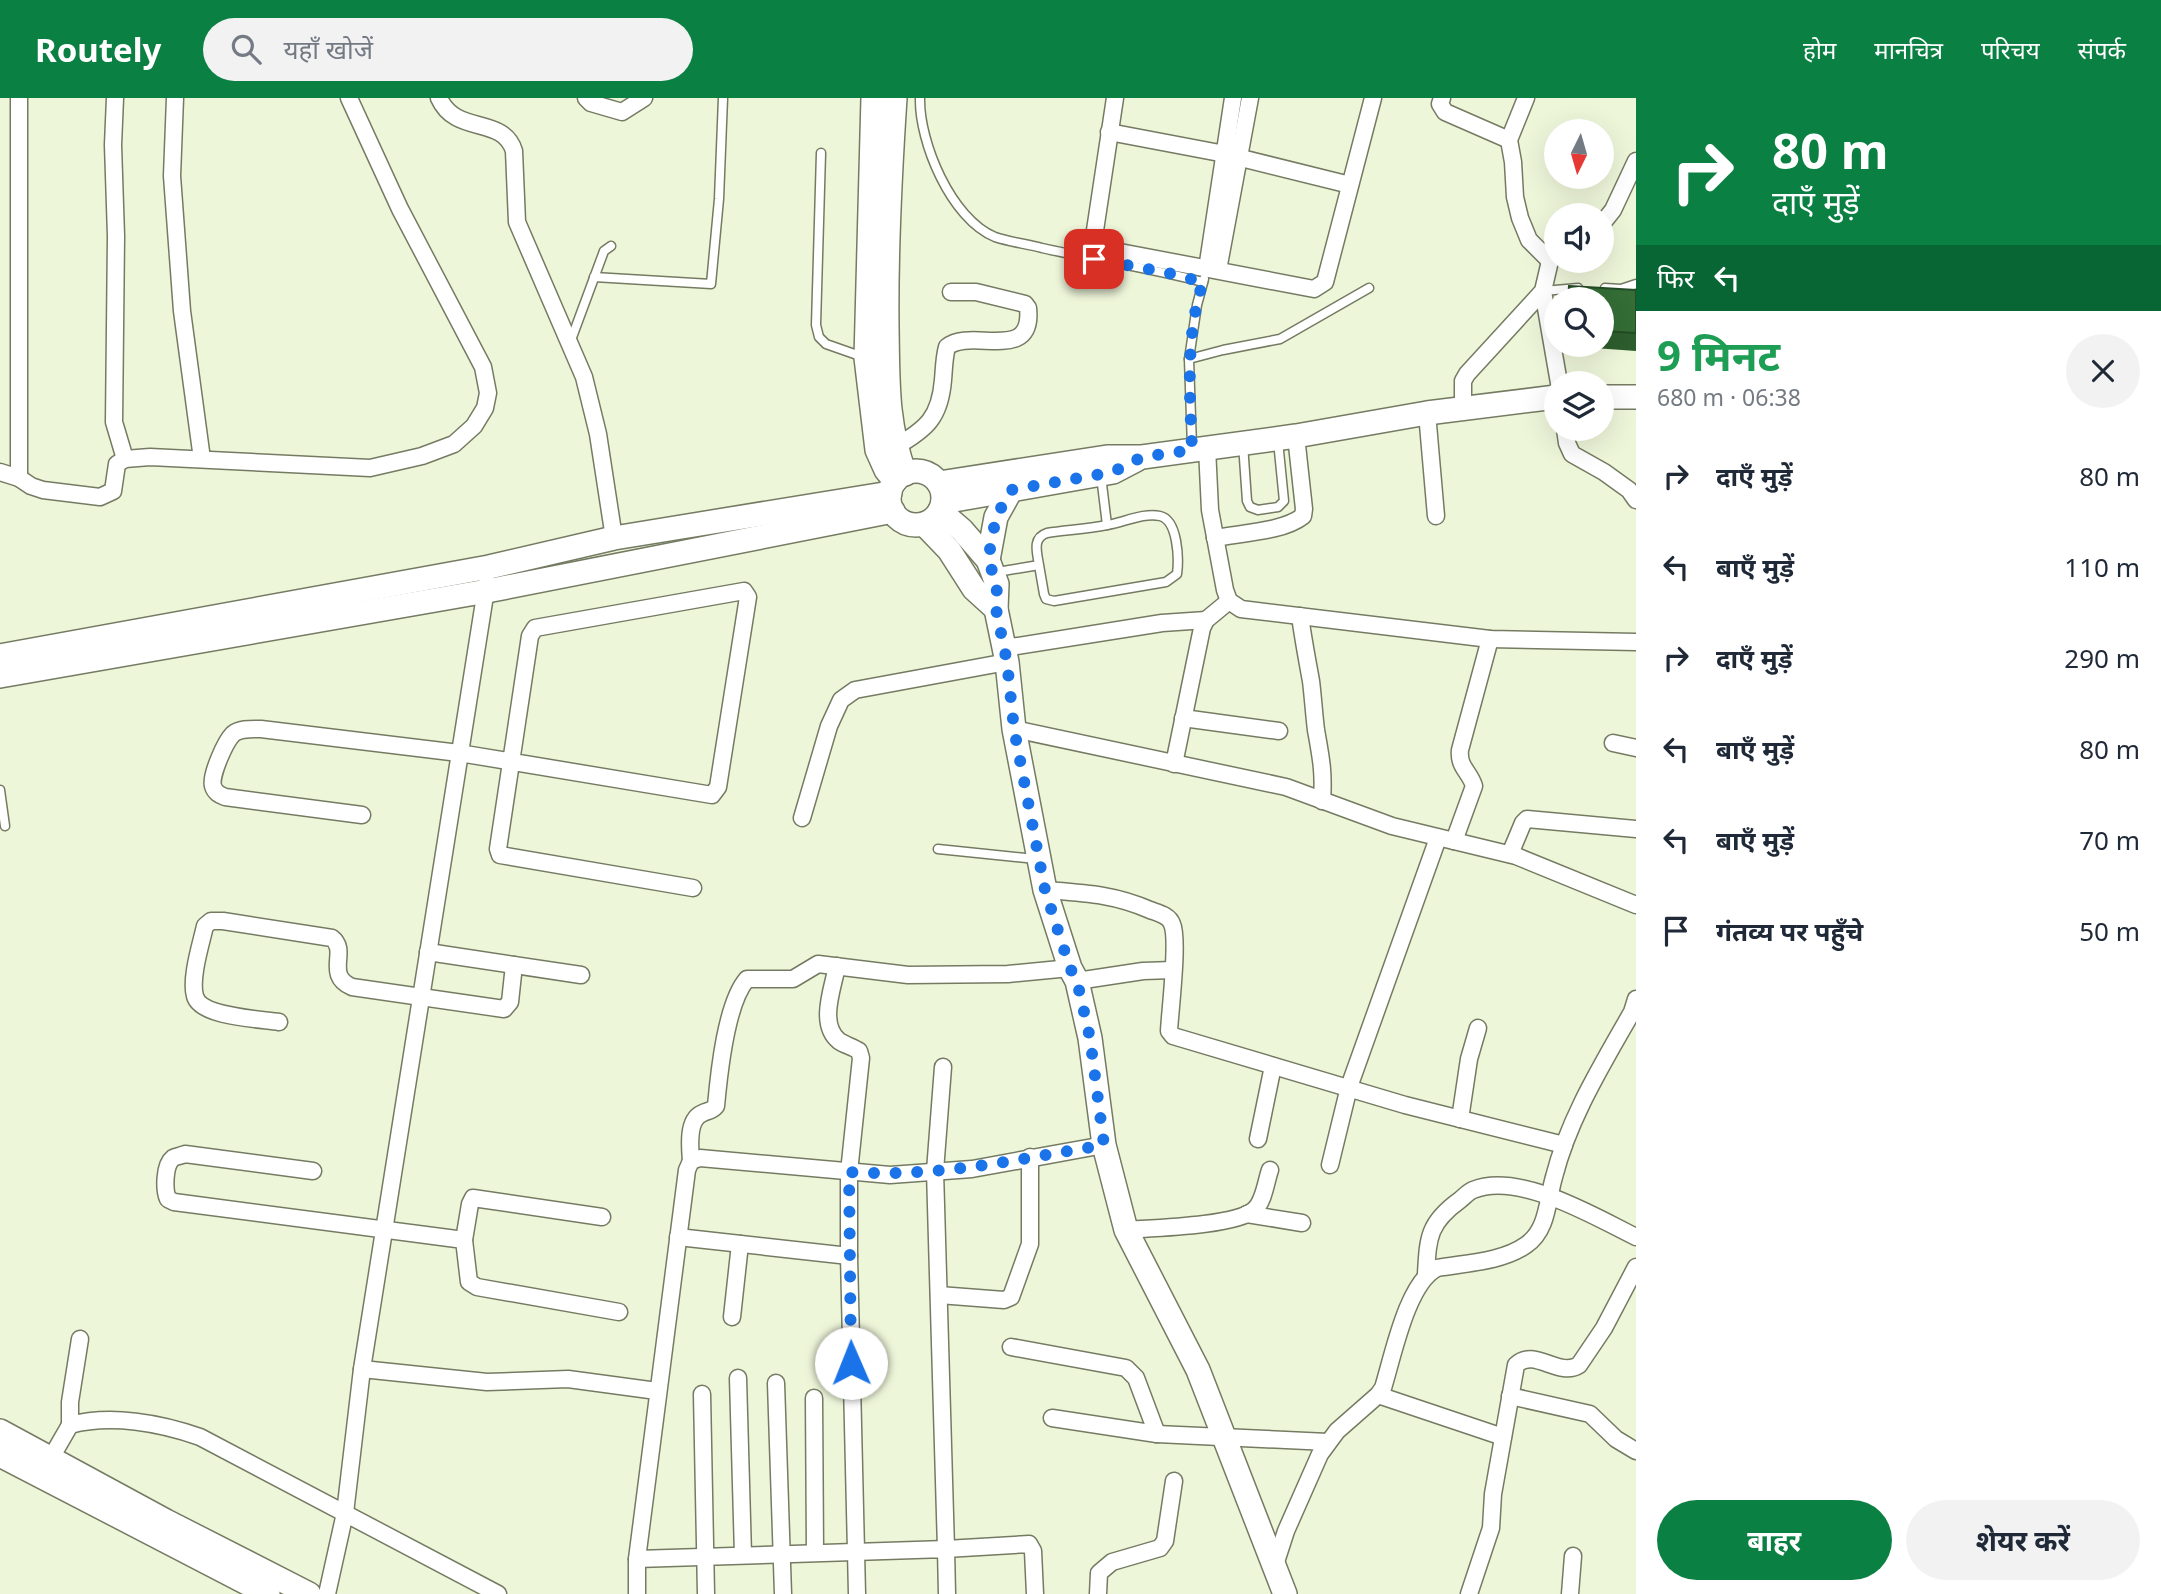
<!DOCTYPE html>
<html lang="hi">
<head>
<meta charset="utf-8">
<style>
	:root { --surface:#fff; --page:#f2f2f3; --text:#1f2937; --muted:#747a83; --accent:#0b8043 }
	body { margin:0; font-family:"Noto Sans","Noto Sans Devanagari",sans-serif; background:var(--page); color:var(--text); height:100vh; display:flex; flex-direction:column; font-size:26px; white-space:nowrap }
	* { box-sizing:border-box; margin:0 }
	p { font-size:23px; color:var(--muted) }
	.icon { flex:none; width:38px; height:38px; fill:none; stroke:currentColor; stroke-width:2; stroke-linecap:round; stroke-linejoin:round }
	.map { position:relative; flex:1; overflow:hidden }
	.sheet { display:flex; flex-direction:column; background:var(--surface); width:525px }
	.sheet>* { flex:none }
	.banner { background:#0b8043; color:#fff; overflow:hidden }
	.needle { width:46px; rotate:185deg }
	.controls { position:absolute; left:1544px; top:21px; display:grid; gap:14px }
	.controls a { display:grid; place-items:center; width:70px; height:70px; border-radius:50%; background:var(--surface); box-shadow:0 7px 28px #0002; font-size:35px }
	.pin { position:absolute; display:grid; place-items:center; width:60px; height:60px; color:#fff; margin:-30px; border-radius:14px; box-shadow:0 4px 10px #0006 }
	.me { position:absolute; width:77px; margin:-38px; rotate:359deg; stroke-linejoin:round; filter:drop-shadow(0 0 5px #0008) }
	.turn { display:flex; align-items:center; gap:24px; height:147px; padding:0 21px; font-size:32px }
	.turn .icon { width:91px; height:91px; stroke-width:2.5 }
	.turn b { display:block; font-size:49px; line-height:60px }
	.then { display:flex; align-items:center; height:66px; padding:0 21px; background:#0003; gap:14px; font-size:26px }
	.round { display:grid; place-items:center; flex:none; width:74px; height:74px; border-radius:37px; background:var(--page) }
	.headline { display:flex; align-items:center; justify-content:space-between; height:119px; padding:0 21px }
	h1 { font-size:42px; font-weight:700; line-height:52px; color:#1e9e55 }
	.primary-button { display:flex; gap:14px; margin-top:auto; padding:14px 21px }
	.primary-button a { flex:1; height:80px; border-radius:42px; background:var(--accent); color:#fff; font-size:28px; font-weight:700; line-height:80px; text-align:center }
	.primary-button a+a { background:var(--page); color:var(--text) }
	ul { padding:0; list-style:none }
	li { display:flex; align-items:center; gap:21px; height:91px; padding:0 21px }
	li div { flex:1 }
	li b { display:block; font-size:26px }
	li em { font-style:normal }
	header { display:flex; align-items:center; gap:42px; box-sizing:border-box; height:98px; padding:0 35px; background:var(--accent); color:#fff }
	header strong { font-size:33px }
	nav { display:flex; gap:38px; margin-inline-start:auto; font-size:24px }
	.search { width:490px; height:63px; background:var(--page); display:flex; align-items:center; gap:18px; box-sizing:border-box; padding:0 24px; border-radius:38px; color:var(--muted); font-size:26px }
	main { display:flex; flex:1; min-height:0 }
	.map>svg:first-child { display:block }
</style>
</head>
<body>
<header>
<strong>Routely</strong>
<div class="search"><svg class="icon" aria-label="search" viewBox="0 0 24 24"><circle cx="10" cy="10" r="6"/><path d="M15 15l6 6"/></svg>यहाँ खोजें</div>
<nav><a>होम</a><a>मानचित्र</a><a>परिचय</a><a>संपर्क</a></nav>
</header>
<main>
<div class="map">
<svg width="1636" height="1496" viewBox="0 0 1636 1496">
	<rect width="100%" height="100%" fill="#eef6da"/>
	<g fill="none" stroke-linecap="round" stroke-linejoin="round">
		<defs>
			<g id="lane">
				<path d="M920,0C919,44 951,121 995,139C1010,144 1027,146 1042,150C1096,162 1150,170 1203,184"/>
				<path d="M821,55L816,227L819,239L826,246L863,259"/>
				<path d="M594,179L711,186L719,101L723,0"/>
				<path d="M1605,190L1621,191L1636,186"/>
				<path d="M1543,193L1578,190"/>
				<path d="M571,242L604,153L611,148"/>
				<path d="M1189,261L1223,252L1280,241L1369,190"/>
				<path d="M1243,346L1247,403L1250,409L1258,412L1278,409L1284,403L1278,343"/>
				<path d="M1192,349L1189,261L1197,207L1204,181"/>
				<path d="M1101,378L1107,427"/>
				<path d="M997,474L1039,467L1044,496L1046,501L1054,503L1166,484L1177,476C1179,461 1178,422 1160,418C1144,414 1122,425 1107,427C1087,431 1067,432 1047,435C1032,440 1037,454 1039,467"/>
				<path d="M0,692L5,728"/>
				<path d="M938,751L1036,761"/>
			</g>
			<g id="street">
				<path d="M115,0L113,47L116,138L114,324L125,361"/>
				<path d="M175,0L172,78L182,213L202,361"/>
				<path d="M439,0C456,38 503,17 514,53L517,124L584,279L598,336L614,440"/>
				<path d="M586,0L591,5L622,14L644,0"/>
				<path d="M1115,0L1094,139L1096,146L1104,151L1314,191L1325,184L1373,0"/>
				<path d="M1442,0L1440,6L1445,14L1509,42"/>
				<path d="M1526,0L1509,42L1513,64L1515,99L1520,120L1529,142L1550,163"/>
				<path d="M1109,34L1225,56L1350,87"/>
				<path d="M1601,127L1613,112L1636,63"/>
				<path d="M1207,171L1233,0"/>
				<path d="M1218,172L1250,0"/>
				<path d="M1543,193L1559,285"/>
				<path d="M1463,310V283L1467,276L1543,193L1550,163L1556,158"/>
				<path d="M1427,315L1436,418"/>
				<path d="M1565,331L1567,345L1572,356L1604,374L1629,392L1636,402"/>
				<path d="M895,349C927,331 940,319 943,282C944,271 944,260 947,249C971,229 1034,266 1028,210L1025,206L976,194H951"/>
				<path d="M1207,350L1210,412L1225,492L1229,503L1241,511L1490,541L1636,544"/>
				<path d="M0,374L19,380L31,388L43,392L100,399L113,393L117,366L125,361L150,359L370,370L422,358L454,346L474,328L485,310L488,295L483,269L400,111L349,0"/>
				<path d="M19,380V0"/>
				<path d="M1215,440C1240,435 1283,434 1303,418L1304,411L1296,338"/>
				<path d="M1300,518C1303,540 1307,561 1311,583C1313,599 1314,616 1316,632C1321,660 1324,674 1322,703"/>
				<path d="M1005,550L1162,525L1206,522"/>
				<path d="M1183,620L1279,633"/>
				<path d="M1014,631L1286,689L1392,728L1516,758L1636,807"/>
				<path d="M1613,645L1636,650"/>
				<path d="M1174,666L1202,530L1206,522L1229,503"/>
				<path d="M362,717L225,699C220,697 215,695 213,688C210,678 225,644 233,636C240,630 252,631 261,631L459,655L712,697L718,689L748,499L744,493L535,530L530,538L498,751L500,757L693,790"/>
				<path d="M802,720L829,628L841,602L855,592L1007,564"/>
				<path d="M1454,743L1474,688C1470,674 1458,669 1460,652L1490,541"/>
				<path d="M1510,756L1523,725L1527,721L1636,731"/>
				<path d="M1045,792C1084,795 1114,796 1150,812C1158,815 1169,817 1172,826C1179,841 1170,913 1169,933L1173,938L1405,1007L1564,1047"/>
				<path d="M428,854L581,877"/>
				<path d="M837,868C833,890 818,926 839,943C845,947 853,949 859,953L861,960L849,1074V1158L857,1496"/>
				<path d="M1077,883L1143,873L1173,872"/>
				<path d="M279,924C260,921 200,919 195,898C190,880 201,846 205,828L211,823H223L332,840C349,853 324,877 352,889L504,911L510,904L514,867"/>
				<path d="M943,969L935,1073L946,1451L1029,1446L1033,1453L1035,1496"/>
				<path d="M1460,1021L1469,961L1478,930"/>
				<path d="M1258,1041L1273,968"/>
				<path d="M691,1063C690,1050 687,1023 701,1016C708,1012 711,1014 716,1008C719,975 726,905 747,881H793L818,866L908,877L1008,876L1070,870"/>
				<path d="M1330,1067L1349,989L1438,740"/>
				<path d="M313,1073L185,1056C181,1058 176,1058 173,1060C164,1067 164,1092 168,1101L174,1104L464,1142L469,1184L477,1189L619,1214"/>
				<path d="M1247,1116L1302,1125"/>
				<path d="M1126,1132C1154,1130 1235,1128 1254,1112C1264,1104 1266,1083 1270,1072"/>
				<path d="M678,1139L849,1158"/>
				<path d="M464,1142L470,1106L473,1100L602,1119"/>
				<path d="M1426,1176C1428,1140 1428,1125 1460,1102C1464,1099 1468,1094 1473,1092C1519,1073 1595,1119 1636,1139"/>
				<path d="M939,1197L1004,1202L1011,1199L1030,1146V1059"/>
				<path d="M732,1219L740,1146"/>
				<path d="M1011,1249L1126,1270L1136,1280L1157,1336"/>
				<path d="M362,1271L487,1284L568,1281L657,1293"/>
				<path d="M738,1280L743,1457"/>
				<path d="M776,1285L783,1496"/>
				<path d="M702,1296L706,1496"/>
				<path d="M1378,1297L1503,1339"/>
				<path d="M1510,1298L1590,1316L1616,1341L1636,1353"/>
				<path d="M814,1300L815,1454"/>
				<path d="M1052,1320L1157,1336L1328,1344"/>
				<path d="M70,1327V1304L80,1241"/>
				<path d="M51,1360L70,1327C111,1316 160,1325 200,1339L498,1496"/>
				<path d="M637,1461L946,1451L947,1496"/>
				<path d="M1274,1470L1286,1433L1320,1356L1337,1333L1378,1297L1383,1290C1393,1258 1407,1185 1437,1170C1465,1165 1502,1164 1526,1147C1548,1132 1547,1103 1554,1079C1569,1020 1602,967 1632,914L1636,901"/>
				<path d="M327,1496L345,1415L362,1271L487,485"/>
				<path d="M637,1496V1461L687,1072L691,1063L700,1060L890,1077L972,1071L1104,1047"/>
				<path d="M1098,1496L1099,1475L1112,1464L1160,1450L1165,1443L1174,1383"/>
				<path d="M1469,1496L1491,1430L1493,1396L1516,1267C1534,1249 1559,1280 1579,1267L1604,1230L1636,1169"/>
				<path d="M1570,1496L1573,1458"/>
			</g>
			<g id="secondary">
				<path d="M873,0L866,260L877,352L886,372L895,383"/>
				<path d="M895,0C890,76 886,152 887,229C888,282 886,325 905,376"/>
				<path d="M1601,299H1636"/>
				<circle cx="916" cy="400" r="27"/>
				<path d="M939,385L1107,359H1142L1296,338L1427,315L1556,299"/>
				<path d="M943,404L1113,374L1136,362"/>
				<path d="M940,413L962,432L988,462L997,486L996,511L1007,564L1014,631L1045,792L1070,870L1077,883L1090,940L1104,1047L1126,1132L1198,1272L1285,1496"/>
				<path d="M924,426L949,452L974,491L996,511"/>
				<path d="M988,462L996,419L1011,392"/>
				<path d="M0,558L489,469L614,440L890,395"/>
				<path d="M0,578L487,493L893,413"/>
				<path d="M0,1333L166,1423L309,1496"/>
				<path d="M0,1357L268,1496"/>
			</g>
		</defs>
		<use href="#lane" stroke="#747b62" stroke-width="11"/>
		<use href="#street" stroke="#747b62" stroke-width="19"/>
		<use href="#secondary" stroke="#747b62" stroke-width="26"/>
		<use href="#lane" stroke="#fff" stroke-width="8"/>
		<use href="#street" stroke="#fff" stroke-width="16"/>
		<use href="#secondary" stroke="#fff" stroke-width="23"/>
	</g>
	<path fill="#2d5e2e" d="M1636,192V253L1566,248V247H1601V201Z"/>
	<path fill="#346d36" stroke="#244c26" stroke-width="2" d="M1569,188L1636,192V235L1601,233V201H1568Z"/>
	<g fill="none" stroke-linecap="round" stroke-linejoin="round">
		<path stroke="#1a73e8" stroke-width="12" stroke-dasharray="0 21.6" d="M851,1265L849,1074C936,1080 1019,1061 1104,1047L1090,940L1077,883L1070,870L1045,792L1014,631L1007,564L996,511L997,486L988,462L996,419L1011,392L1113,374L1142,359L1192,352C1190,296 1185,238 1203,184L1164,174L1094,161"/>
	</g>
</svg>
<div class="controls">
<a><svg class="needle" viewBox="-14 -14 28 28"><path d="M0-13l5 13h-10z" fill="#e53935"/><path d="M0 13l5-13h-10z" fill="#747a83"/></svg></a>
<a><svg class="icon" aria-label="sound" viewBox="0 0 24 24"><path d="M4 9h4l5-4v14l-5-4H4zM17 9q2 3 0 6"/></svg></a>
<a><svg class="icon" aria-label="search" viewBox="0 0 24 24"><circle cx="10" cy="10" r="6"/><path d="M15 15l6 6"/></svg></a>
<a><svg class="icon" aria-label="layers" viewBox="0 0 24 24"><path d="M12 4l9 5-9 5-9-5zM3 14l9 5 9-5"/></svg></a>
</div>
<div class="pin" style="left:1094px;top:161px;background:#d93025"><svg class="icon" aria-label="arrive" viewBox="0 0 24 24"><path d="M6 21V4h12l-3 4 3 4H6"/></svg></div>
<svg class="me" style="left:851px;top:1265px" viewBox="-20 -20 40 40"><circle r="19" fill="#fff"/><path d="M0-13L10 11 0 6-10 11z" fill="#1a73e8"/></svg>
</div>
<section class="sheet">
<div class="banner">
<div class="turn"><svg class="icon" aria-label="right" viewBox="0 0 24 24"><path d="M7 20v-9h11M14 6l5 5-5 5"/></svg><div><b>80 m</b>दाएँ मुड़ें</div></div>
<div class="then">फिर<svg class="icon" aria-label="left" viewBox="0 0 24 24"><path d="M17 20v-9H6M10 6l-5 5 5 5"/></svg></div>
</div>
<div class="headline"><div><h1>9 मिनट</h1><p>680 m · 06:38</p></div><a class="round"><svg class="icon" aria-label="close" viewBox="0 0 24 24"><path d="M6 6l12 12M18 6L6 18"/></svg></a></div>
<ul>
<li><svg class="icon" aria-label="right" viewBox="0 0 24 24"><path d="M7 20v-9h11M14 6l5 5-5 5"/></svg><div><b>दाएँ मुड़ें</b></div><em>80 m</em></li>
<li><svg class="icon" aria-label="left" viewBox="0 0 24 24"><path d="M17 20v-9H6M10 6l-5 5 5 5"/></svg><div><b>बाएँ मुड़ें</b></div><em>110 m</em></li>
<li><svg class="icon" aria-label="right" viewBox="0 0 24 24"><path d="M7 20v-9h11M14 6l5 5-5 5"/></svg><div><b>दाएँ मुड़ें</b></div><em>290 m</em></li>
<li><svg class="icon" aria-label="left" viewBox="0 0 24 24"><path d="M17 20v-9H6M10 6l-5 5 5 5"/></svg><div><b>बाएँ मुड़ें</b></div><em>80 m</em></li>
<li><svg class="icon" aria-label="left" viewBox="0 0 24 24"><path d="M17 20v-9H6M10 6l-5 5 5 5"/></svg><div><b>बाएँ मुड़ें</b></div><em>70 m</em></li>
<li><svg class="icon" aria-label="arrive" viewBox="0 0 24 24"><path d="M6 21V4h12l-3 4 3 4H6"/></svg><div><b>गंतव्य पर पहुँचे</b></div><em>50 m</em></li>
</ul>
<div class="primary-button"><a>बाहर</a><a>शेयर करें</a></div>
</section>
</main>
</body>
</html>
